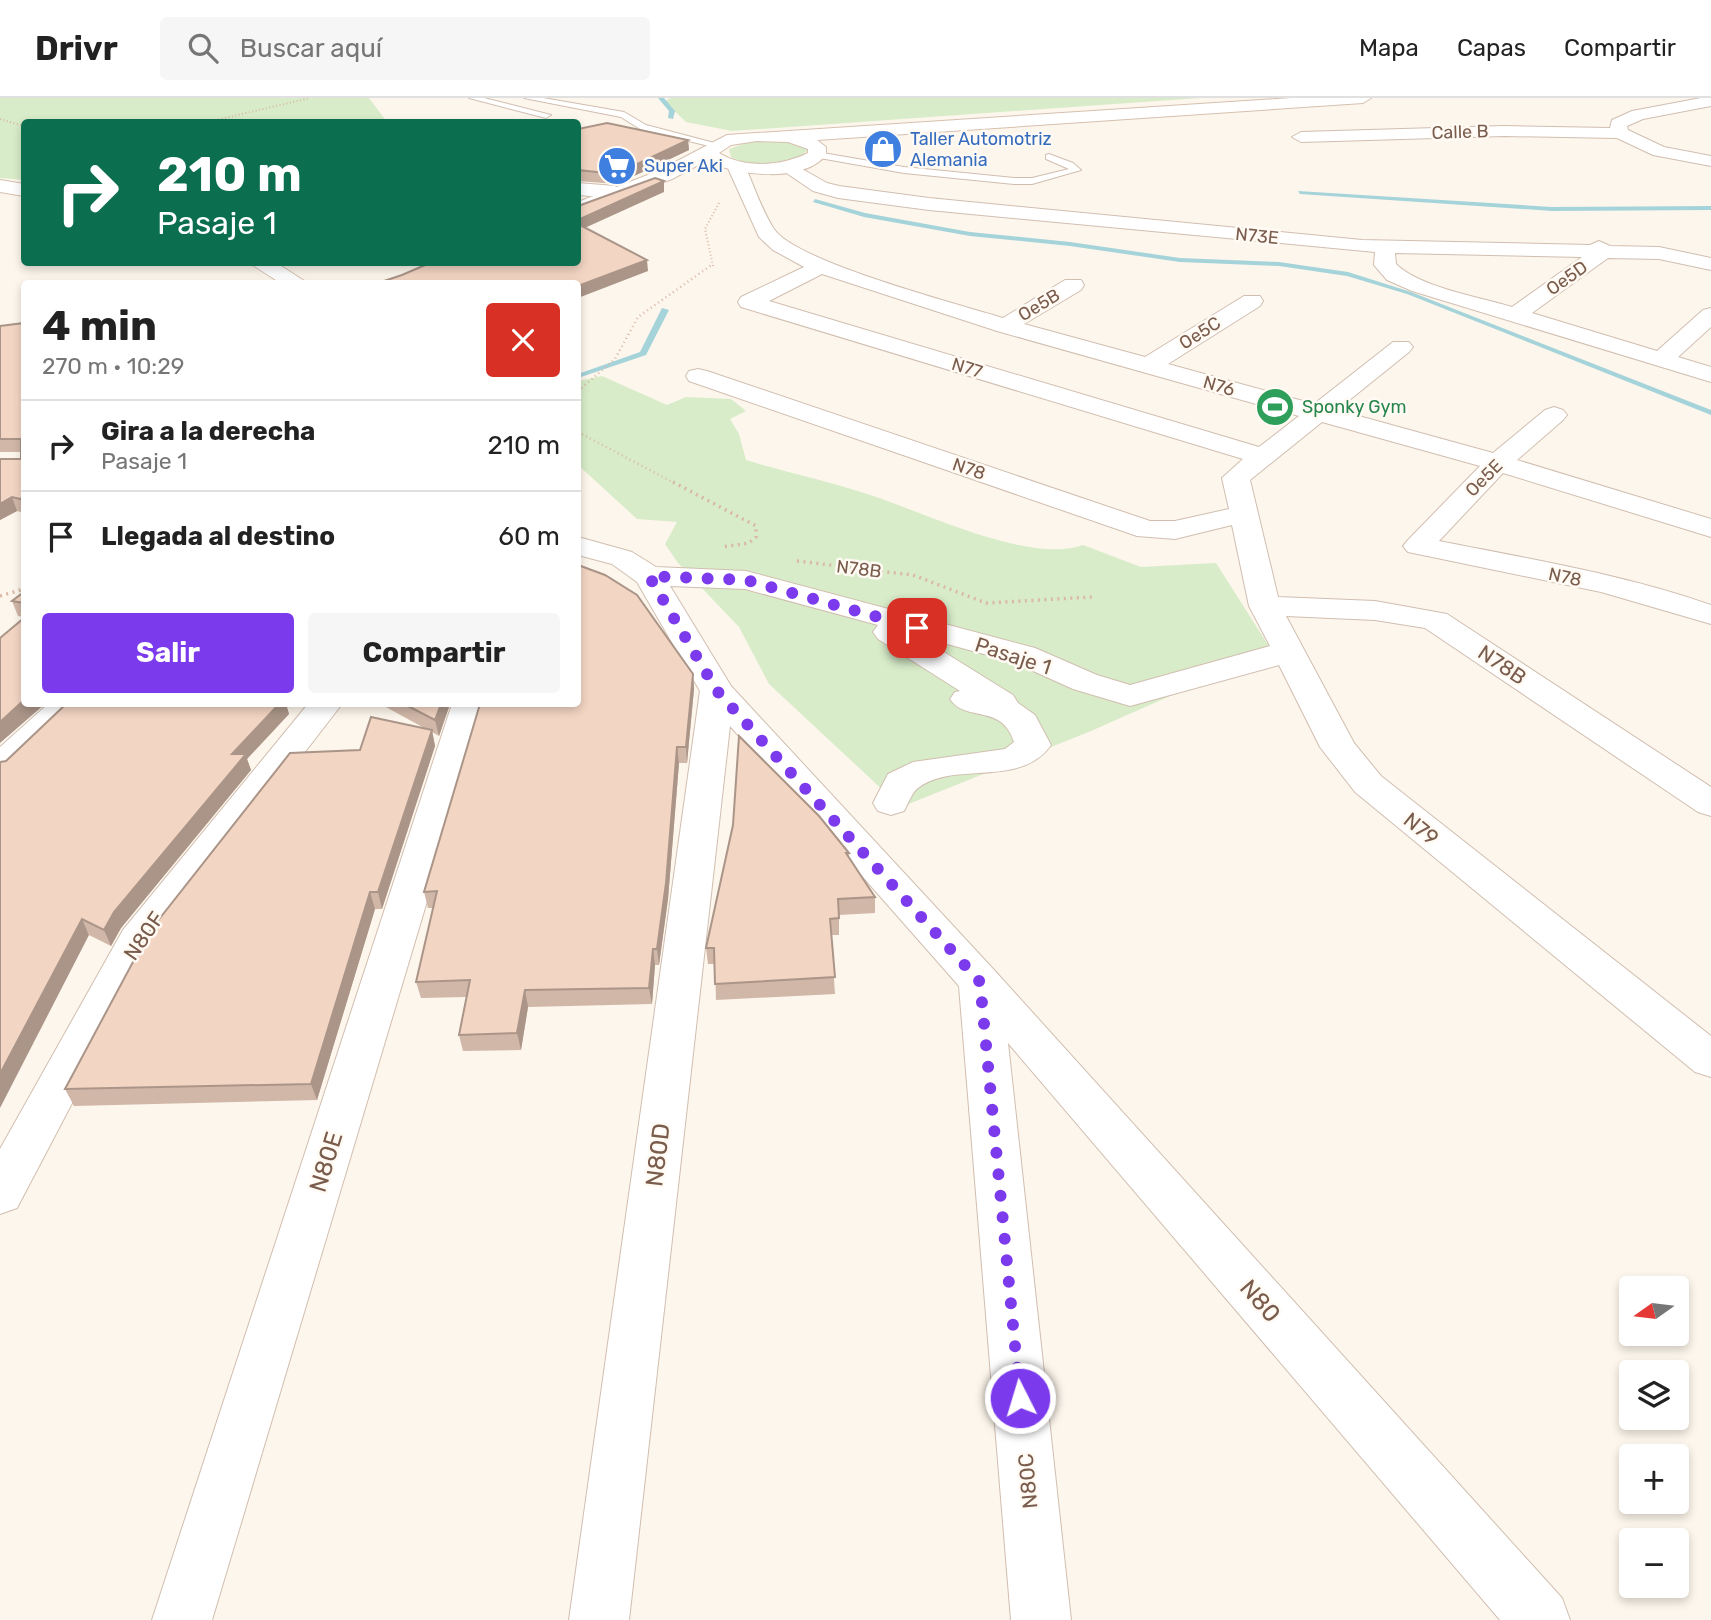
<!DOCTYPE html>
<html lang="es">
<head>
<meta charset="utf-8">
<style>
	:root { --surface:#fff; --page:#f6f6f6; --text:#222; --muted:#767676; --line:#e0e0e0; --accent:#7c3aed }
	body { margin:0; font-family:Rubik,sans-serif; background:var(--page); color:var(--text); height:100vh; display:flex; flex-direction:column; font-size:26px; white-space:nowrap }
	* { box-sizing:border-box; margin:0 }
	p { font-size:23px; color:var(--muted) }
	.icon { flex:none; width:38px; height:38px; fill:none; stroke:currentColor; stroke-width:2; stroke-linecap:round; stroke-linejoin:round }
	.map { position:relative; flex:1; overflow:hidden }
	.sheet { position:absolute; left:21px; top:182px; width:560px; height:427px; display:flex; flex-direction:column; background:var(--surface); border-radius:7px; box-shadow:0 4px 10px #0003 }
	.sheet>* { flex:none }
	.banner { position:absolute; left:21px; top:21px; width:560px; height:147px; border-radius:7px; box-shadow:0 4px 10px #0003; background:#0b6e4f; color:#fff; overflow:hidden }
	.needle { width:46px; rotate:256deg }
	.controls { position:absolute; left:1619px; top:1178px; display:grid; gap:14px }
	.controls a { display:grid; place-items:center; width:70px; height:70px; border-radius:7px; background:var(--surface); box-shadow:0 4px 10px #0003; font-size:35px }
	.pin { position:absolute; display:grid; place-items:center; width:60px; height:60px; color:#fff; margin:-30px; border-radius:14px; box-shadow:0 4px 10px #0006 }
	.me { position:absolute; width:77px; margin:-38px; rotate:355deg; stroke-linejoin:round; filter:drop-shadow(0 0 5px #0008) }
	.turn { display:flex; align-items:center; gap:24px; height:147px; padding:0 21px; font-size:32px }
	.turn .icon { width:91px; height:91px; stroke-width:2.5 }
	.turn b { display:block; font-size:49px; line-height:60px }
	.round { display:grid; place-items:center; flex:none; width:74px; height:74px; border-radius:7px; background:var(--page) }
	.summary { display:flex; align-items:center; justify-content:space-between; height:119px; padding:0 21px }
	h1 { font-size:42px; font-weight:700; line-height:52px }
	.button { display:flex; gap:14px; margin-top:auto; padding:14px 21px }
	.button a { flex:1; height:80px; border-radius:7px; background:var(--accent); color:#fff; font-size:28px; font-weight:700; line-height:80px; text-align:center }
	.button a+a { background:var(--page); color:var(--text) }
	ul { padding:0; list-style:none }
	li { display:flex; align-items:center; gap:21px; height:91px; padding:0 21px; border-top:2px solid var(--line) }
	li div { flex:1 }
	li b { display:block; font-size:26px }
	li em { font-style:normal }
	header { display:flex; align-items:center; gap:42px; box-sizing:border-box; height:98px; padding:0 35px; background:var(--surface); border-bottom:2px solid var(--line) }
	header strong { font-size:33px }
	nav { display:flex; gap:38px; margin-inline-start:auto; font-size:24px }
	.search { width:490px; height:63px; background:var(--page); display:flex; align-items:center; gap:18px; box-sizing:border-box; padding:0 24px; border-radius:7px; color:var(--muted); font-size:26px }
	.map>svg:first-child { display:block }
</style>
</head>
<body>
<header>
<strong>Drivr</strong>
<div class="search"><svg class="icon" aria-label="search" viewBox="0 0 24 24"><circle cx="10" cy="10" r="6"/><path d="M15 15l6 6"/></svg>Buscar aquí</div>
<nav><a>Mapa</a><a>Capas</a><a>Compartir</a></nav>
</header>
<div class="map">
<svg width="1711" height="1522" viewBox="0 0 1711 1522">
	<rect width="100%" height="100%" fill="#fdf6ec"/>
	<g fill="#d8ecc9">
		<path d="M0,0H369L387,24H24V82L0,80Z"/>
		<path d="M670,0H1200L732,33L686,24L665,4Z"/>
		<path d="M784,42L808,49L807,53C789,68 752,70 731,59L729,51L751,43Z"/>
		<path d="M602,278L667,307L686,299L731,301L746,313L730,321L739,336L746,362C785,374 825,382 864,395C920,412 1028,467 1083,447L1141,469L1216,465L1272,553L1091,633L901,709L769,586L739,529L678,465L665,446L677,424L637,421L578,367V283Z"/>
	</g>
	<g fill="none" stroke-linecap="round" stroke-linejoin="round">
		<g fill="#a5d3da" fill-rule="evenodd">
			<path d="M658,0H664L675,13L673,21L668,20L669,13Z"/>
			<path d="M1298,93L1552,109L1711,108V112L1552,113L1300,96Z"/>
			<path d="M815,101L865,115L970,134L1070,144L1180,160L1279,164L1348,174L1411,194L1711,312V317L1407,196L1347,178L1279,168L1180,164L1070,148L970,138L864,119L813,104Z"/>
			<path d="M662,210L669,212L646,257L578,280V276L640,254Z"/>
		</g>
		<defs>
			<g id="lane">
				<path d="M469,0H484L551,17L546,20Z"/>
				<path d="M524,0H543L624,14L646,27L722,47L717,50L640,31L621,19Z"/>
				<path d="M817,54L904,69L1014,80H1032L1069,71L1046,61V57L1049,56L1073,65L1081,72L1032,86H1014L904,75L814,59L812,57Z"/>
			</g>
			<g id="street">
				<path d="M1701,0H1711V8L1643,21L1627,28L1628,32L1664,49L1711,58V68L1653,57L1617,40L1504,38L1301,44L1292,39L1301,34L1504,28L1610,30L1612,22L1632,13Z"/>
				<path d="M736,63L745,68C754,88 762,113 774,131C796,164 958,206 1003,220L1065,182H1081L1084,187L1081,192L1024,226L1145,259L1244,198H1260L1263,203L1260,208L1168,266L1314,306L1393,244H1409L1413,249L1409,254L1337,312L1493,355L1545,312L1554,309L1563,312L1567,317L1563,322L1517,362L1711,421V439L1503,375L1439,443C1530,461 1622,476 1711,507V526L1601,494L1408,454L1403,448L1408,442L1480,368L1322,324L1250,382L1278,499L1375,503L1447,516L1711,689V718L1698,714L1425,530L1375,522L1286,518L1354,645L1381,678L1711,938V979L1695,974L1355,694L1320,649L1279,567L1130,608L1073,591L1013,564L918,538L1013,597L1018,605L1035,617L1051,647C1020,691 954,662 918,690C912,694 908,706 904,713L891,717L878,713L873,705L888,676L913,664L1005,651L1014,644C1002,605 966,625 950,601L955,594L960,593L878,541L873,534L878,527L745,491L670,488L731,588L995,873L1562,1500L1570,1522H1500L1008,945L1071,1522H1011L959,888L730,628L629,1522H569L700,593L637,484L612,466L578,457V439L632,454L656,469L746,473L1035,550L1097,577L1130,587L1270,548L1249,508L1232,427L1175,441L1137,438L689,283L686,278L689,273L698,271L707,273L1150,423H1175L1229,411L1222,380L1243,361L741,209L738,204L741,199L804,169L773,152L759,139L727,68ZM822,176L997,233L1299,318L1259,349L769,203Z"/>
				<path d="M788,63L827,85L839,88L929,100L1362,142L1590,147L1599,143L1610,148L1659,149L1711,160V172L1659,161L1608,160L1532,215L1657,253L1703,212L1711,210V229L1678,259L1711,269V284L1412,193L1387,182L1374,167L1375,154L929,112L838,100L813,93L782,72L779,68ZM1395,155L1582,159L1512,209C1479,199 1419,189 1396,166Z"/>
				<path d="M578,85L615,88L624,94L615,100L578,97Z"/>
				<path d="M48,606H84L13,676L0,679V649Z"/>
				<path d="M308,606H342L154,849L17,1110L0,1116V1051L123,832Z"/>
				<path d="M452,606H486L212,1522H152Z"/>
			</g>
			<g id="secondary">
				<path d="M1291,0H1371L1363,5L817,42L826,49V57C802,86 736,77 706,63L672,81L578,116V104L658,73L727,37ZM757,43L788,44L808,51V55C782,68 745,71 719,55L731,47Z"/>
				<path d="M0,82L24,86V98L0,94Z"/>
				<path d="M248,164H275L309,186H282Z"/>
			</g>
		</defs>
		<use href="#lane" stroke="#d1beb0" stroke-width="2"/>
		<use href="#street" stroke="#d1beb0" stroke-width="2"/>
		<use href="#secondary" stroke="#d6c0b0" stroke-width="2"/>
		<g stroke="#d9b8a5" stroke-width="2" stroke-dasharray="1 2.5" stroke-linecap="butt">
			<path d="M0,21L24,28"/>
			<path d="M208,24L310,0"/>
			<path d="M713,168L705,131L720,103"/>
		</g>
		<g stroke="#d9b8a5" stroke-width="2.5" stroke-dasharray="1 3.5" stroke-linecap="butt">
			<path d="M578,293L615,261L638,219L713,166"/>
			<path d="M578,334L676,386"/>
		</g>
		<g stroke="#d9b8a5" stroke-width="3.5" stroke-dasharray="2 4.5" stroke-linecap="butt">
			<path d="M673,384L756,428V439L749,445L722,449"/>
			<path d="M797,463L913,477L986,505L1092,499"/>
			<path d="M0,498L24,491"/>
		</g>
		<use href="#lane" fill="#fff" fill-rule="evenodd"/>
		<use href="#street" fill="#fff" fill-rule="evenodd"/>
		<use href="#secondary" fill="#fff" fill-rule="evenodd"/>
	</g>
	<g fill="#d1b7a8">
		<path d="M578,31L688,42L689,52L617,86L578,83Z"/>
		<path d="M24,225V415L17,413L0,422L21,361V354H0V228Z"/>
		<path d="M24,494V519L18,518L12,503Z"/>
		<path d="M693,576L694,591L687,665H679L668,801L659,867H655L652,906L528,909L521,952L463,953L459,937L467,899L421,900L416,884L433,810H428L424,794Z"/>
		<path d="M66,606H286L289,616L247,661L251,672L121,830L111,848L89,837L6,663Z"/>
		<path d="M384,606H450L439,638L432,634L435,648L382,811H375L317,1002L74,1008L65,991L360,652L426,631L384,608Z"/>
		<path d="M733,727L849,755V760L875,799V815L839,817V837H831L835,896L716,902L715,866H708L706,850Z"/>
	</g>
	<g fill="#aa9588">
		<path d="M688,42L689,52L617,86L616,76Z"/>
		<path d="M664,83V94L578,133V122Z"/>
		<path d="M580,90L581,100L578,103V91Z"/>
		<path d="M647,162L648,173L578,200V188Z"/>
		<path d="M12,399L17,413L0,422V406Z"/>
		<path d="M24,399V413L20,401Z"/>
		<path d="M693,576L694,591L687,665L686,649Z"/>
		<path d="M24,602V606H45L0,645V624Z"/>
		<path d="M279,606H286L289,616L247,661L251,672L121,830L111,848L104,832L114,814L232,656Z"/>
		<path d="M441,606H450L439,638L435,622Z"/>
		<path d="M432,632L435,648L382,811L378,794Z"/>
		<path d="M677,649L679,665L668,801L659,867L657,851Z"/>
		<path d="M370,794L375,811L317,1002L311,986Z"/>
		<path d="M82,821L89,837L0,1010V976Z"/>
		<path d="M653,851L655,867L652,906L649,890Z"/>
		<path d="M525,892L528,909L521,952L517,935Z"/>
	</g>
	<g fill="#f3d5c3" stroke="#aa9588" stroke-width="2">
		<path d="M607,25L688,42L616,76L578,72V31Z"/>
		<path d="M655,80L664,83L578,122V108Z"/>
		<path d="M578,126L647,162L578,188V186H375L402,177L432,164H578Z"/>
		<path d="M24,225V399L20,401L12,399L0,406V361H21V341H0V228Z"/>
		<path d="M578,467L605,477L637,497L693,576L686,649H677L666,785L657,851H653L649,890L525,892L517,935L459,937L470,882L416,884L437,793L424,794L480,606H578Z"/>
		<path d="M24,494V505L12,503Z"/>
		<path d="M24,520V602L0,624V540Z"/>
		<path d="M66,606H279L232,656H246L114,814L104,832L82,821L0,976V664L6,663Z"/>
		<path d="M404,606H441L435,622Z"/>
		<path d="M371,619L432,632L378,794H370L311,986L65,991L149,834L290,655L360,652Z"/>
		<path d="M739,638L819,718L849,755H846L875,799L838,801L839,820L830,821L835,879L715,886L714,850H706L733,727Z"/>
	</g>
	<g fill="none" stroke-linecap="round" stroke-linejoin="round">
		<path stroke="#7c3aed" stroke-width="12" stroke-dasharray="0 21.6" d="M917,530L746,482L649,478L717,593L980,884L1020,1300"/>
	</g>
	<defs>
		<symbol id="shop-disc" viewBox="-11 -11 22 22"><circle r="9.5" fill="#3f7fe0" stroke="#fffaf3"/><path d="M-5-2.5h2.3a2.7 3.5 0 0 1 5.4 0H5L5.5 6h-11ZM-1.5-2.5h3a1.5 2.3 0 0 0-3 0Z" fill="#fff"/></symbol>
		<symbol id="supermarket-disc" viewBox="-11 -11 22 22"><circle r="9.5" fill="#3f7fe0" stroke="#fffaf3"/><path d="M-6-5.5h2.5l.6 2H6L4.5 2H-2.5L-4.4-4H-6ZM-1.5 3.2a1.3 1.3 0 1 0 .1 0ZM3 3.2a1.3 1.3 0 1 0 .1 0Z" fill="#fff"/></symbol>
		<symbol id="stadium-disc" viewBox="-11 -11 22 22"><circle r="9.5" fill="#2e9e5b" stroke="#fffaf3"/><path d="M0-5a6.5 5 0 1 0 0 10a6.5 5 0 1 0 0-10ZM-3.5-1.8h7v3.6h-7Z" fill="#fff"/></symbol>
	</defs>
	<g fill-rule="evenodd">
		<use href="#shop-disc" x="861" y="29" width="44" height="44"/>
		<use href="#supermarket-disc" x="595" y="46" width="44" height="44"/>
		<use href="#stadium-disc" x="1253" y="287" width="44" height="44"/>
	</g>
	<g text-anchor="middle" stroke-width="5" stroke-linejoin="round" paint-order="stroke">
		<g font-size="18" fill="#7a5c4d" stroke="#fffaf3">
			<text transform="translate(1460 34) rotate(-2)" y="6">Calle B</text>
			<text transform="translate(1257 138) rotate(6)" y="6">N73E</text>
			<text transform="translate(1567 180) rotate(-35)" y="6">Oe5D</text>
			<text transform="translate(1039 207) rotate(-31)" y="6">Oe5B</text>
			<text transform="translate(1200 235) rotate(-32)" y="6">Oe5C</text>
			<text transform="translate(967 270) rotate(17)" y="6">N77</text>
			<text transform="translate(1219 288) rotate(16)" y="6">N76</text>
			<text transform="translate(969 371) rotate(19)" y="6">N78</text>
			<text transform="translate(1484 380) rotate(-45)" y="6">Oe5E</text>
			<text transform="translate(859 471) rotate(7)" y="6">N78B</text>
			<text transform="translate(1565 479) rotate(12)" y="6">N78</text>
		</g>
		<g font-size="18" fill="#366cbe" stroke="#fffaf3" text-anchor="start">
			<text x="910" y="47">Taller Automotriz<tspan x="910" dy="21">Alemania</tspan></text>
			<text x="644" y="74">Super Aki</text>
		</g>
		<g font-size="18" fill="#27864d" stroke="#fffaf3" text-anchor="start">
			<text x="1302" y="315">Sponky Gym</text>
		</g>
		<g font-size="21" fill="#7a5c4d" stroke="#fffaf3">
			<text transform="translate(1013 558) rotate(18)" y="7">Pasaje 1</text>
			<text transform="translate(1502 567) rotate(34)" y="7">N78B</text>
			<text transform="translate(1421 731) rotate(39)" y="7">N79</text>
			<text transform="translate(144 838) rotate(-56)" y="7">N80F</text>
			<text transform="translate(1028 1383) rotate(-95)" y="7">N80C</text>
		</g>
		<g font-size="24" fill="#7a5c4d" stroke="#fffaf3">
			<text transform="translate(658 1057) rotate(-83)" y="8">N80D</text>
			<text transform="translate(326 1064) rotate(-73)" y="8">N80E</text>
			<text transform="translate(1260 1203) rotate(49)" y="8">N80</text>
		</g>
	</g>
</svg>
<div class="controls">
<a><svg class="needle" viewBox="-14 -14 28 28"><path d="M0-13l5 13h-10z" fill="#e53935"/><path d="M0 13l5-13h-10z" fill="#767676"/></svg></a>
<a><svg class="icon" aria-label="layers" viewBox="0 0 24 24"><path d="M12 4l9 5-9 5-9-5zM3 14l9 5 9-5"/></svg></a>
<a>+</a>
<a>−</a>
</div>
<div class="pin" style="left:917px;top:530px;background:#d93025"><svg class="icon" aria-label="arrive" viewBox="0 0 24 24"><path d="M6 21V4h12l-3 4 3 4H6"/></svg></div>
<svg class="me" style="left:1020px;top:1300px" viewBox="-20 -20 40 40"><circle r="17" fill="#7c3aed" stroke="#fff" stroke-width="3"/><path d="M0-11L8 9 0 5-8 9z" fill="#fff"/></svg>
<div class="banner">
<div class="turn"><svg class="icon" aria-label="right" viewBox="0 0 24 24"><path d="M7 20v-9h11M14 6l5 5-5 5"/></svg><div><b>210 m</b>Pasaje 1</div></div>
</div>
<section class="sheet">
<div class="summary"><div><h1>4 min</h1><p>270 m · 10:29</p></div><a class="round" style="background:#d93025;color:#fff"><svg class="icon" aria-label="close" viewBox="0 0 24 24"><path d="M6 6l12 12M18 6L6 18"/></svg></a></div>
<ul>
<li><svg class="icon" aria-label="right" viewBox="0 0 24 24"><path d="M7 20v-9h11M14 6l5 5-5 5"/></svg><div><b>Gira a la derecha</b><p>Pasaje 1</p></div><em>210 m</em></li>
<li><svg class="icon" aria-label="arrive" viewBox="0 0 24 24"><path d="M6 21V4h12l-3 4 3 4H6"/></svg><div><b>Llegada al destino</b></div><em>60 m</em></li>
</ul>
<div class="button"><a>Salir</a><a>Compartir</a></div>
</section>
</div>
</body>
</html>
